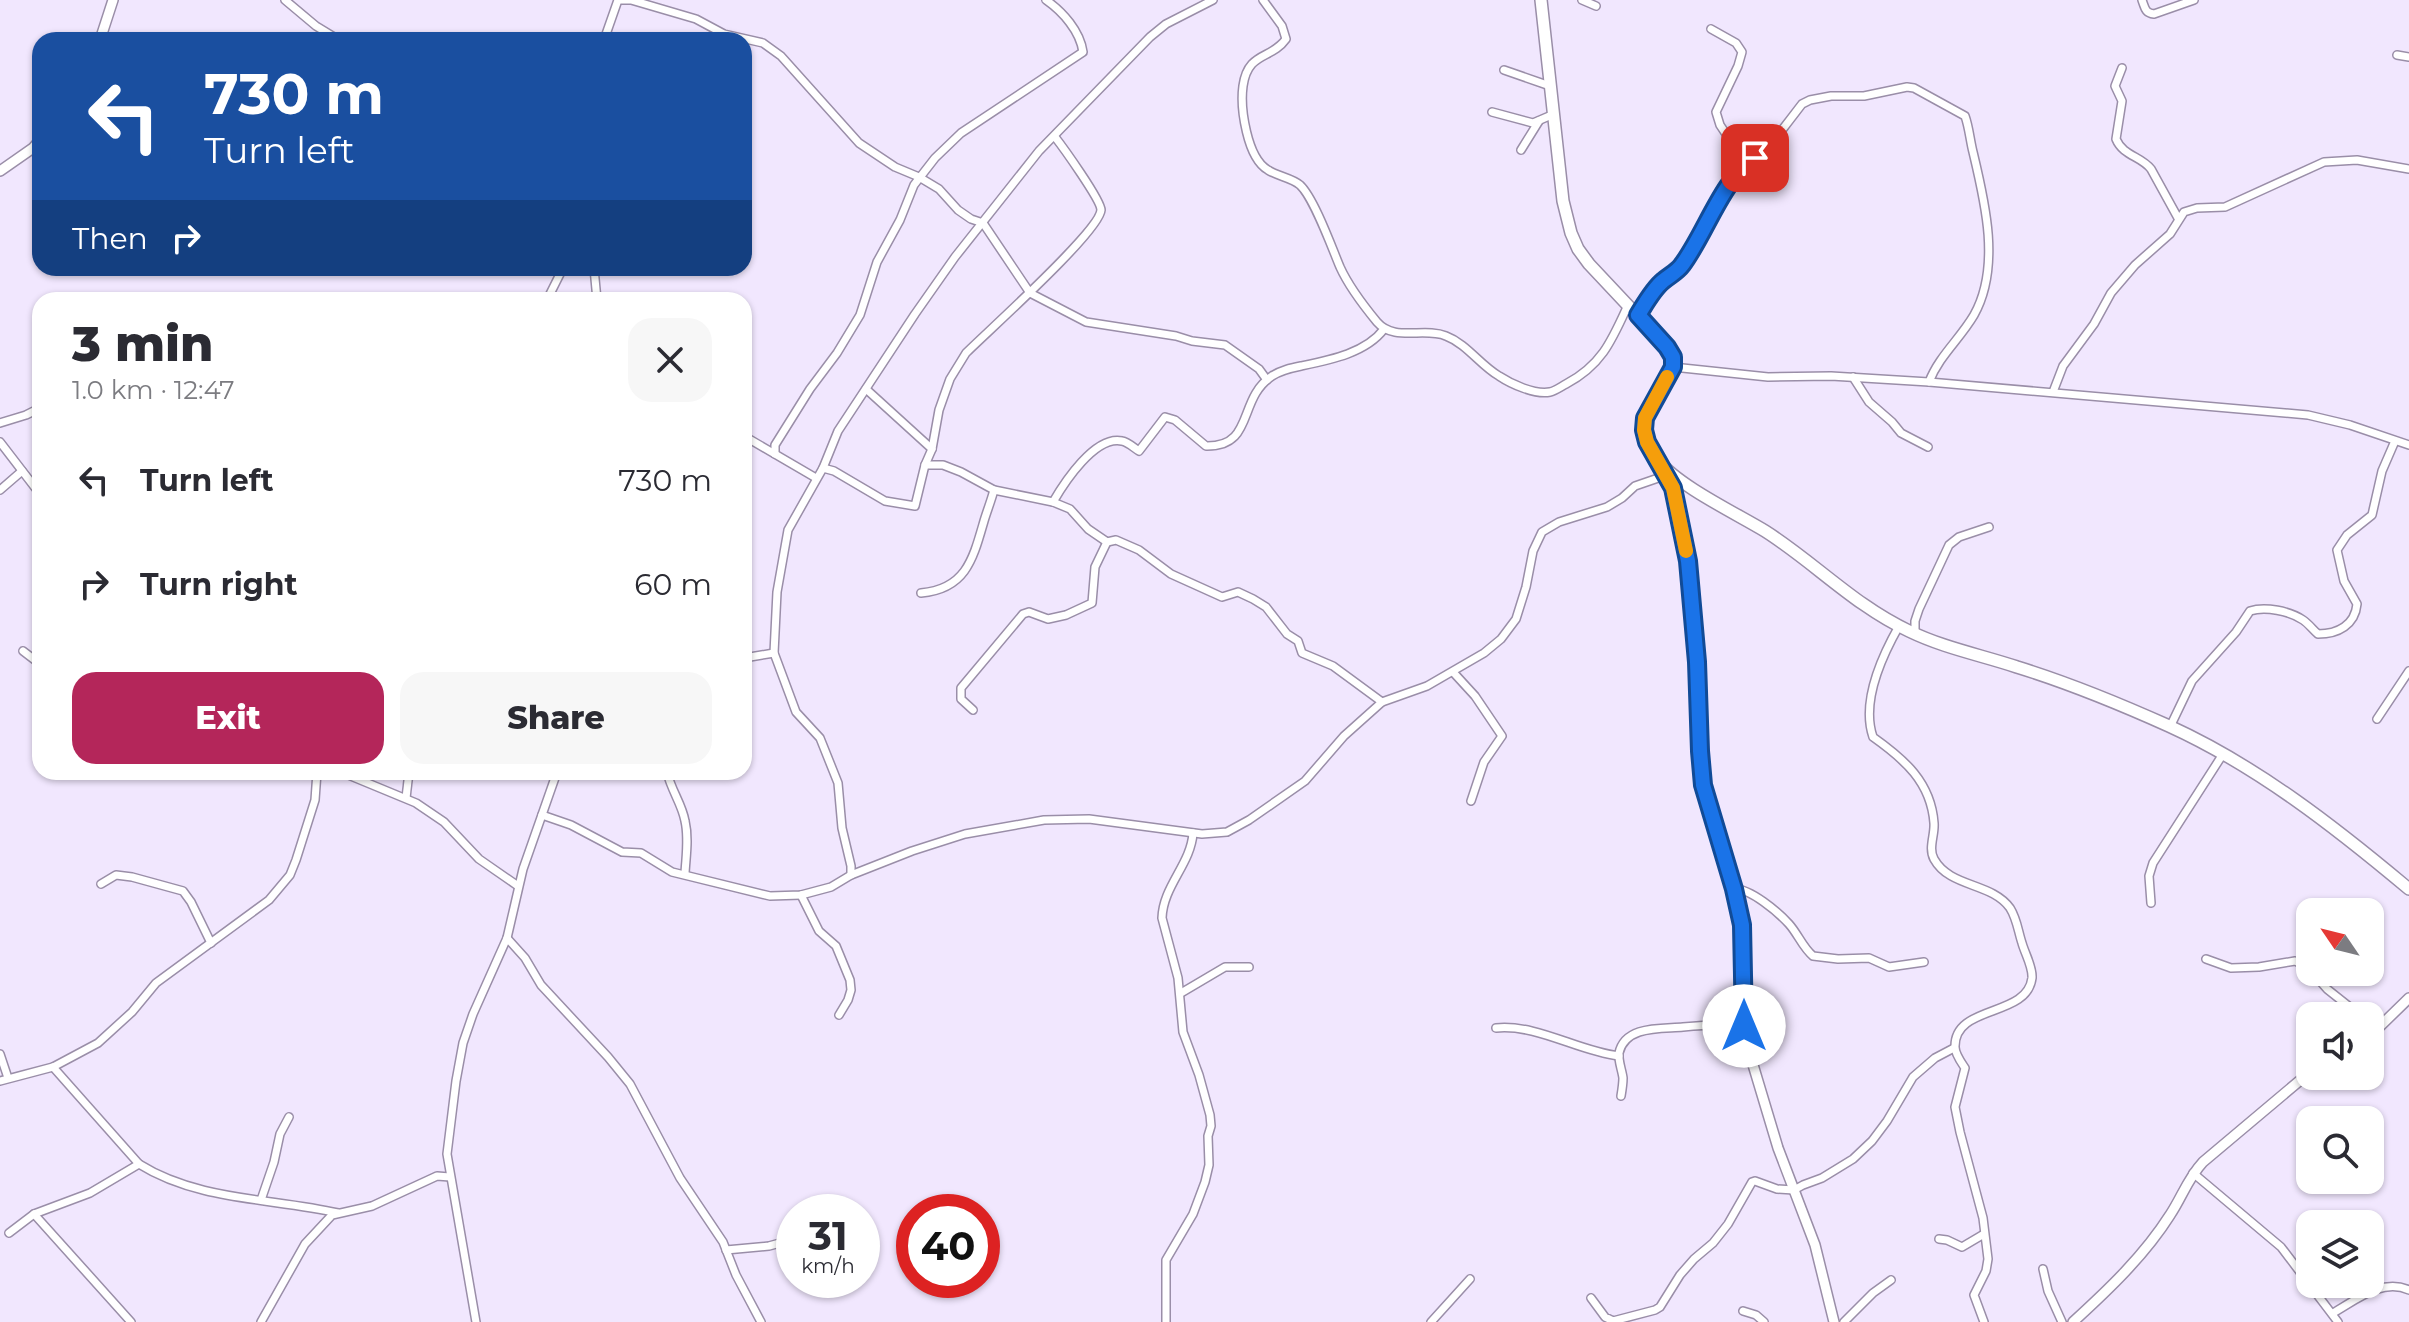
<!DOCTYPE html>
<html lang="en">
<head>
<meta charset="utf-8">
<style>
	:root { --surface:#fff; --page:#f7f7f7; --text:#2b2b33; --muted:#7c7c81; --accent:#b4265a }
	body { margin:0; font-family:Montserrat,sans-serif; background:var(--page); color:var(--text); height:100vh; display:flex; flex-direction:column; font-size:30px; white-space:nowrap }
	* { box-sizing:border-box; margin:0 }
	p { font-size:26px; color:var(--muted) }
	.icon { flex:none; width:44px; height:44px; fill:none; stroke:currentColor; stroke-width:2; stroke-linecap:round; stroke-linejoin:round }
	.map { position:relative; flex:1; overflow:hidden }
	.panel { position:absolute; left:32px; top:292px; width:720px; height:488px; display:flex; flex-direction:column; background:var(--surface); border-radius:24px; box-shadow:0 2px 6px #0004 }
	.panel>* { flex:none }
	.banner { position:absolute; left:32px; top:32px; width:720px; height:244px; border-radius:24px; box-shadow:0 2px 6px #0004; background:#1a4fa0; color:#fff; overflow:hidden }
	.needle { width:52px; rotate:305deg }
	.buttons { position:absolute; left:2296px; top:898px; display:grid; gap:16px }
	.buttons a { display:grid; place-items:center; width:88px; height:88px; border-radius:16px; background:var(--surface); box-shadow:0 2px 6px #0004; font-size:40px }
	.speed { position:absolute; left:776px; top:1194px; display:flex; gap:16px; font-size:40px; font-weight:700; text-align:center }
	.speed>* { display:grid; place-content:center; width:104px; height:104px; border-radius:50%; background:var(--surface); box-shadow:0 2px 6px #0004; line-height:1 }
	.speed small { font-size:20px; font-weight:400 }
	.speed .limit { border:12px solid #d22; background:#fff; color:#111 }
	.pin { position:absolute; display:grid; place-items:center; width:68px; height:68px; color:#fff; margin:-34px; border-radius:16px; box-shadow:0 4px 12px #0006 }
	.me { position:absolute; width:88px; margin:-44px; rotate:0deg; stroke-linejoin:round; filter:drop-shadow(0 0 6px #0008) }
	.turn { display:flex; align-items:center; gap:28px; height:168px; padding:0 40px; font-size:36px }
	.turn .icon { width:104px; height:104px; stroke-width:2.5 }
	.turn b { display:block; font-size:56px; line-height:68px }
	.then { display:flex; align-items:center; height:76px; padding:0 40px; background:#0003; gap:16px; font-size:30px }
	.round { display:grid; place-items:center; flex:none; width:84px; height:84px; border-radius:24px; background:var(--page) }
	.head { display:flex; align-items:center; justify-content:space-between; height:136px; padding:0 40px }
	h1 { font-size:48px; font-weight:800; line-height:60px }
	.button { display:flex; gap:16px; margin-top:auto; padding:16px 40px }
	.button a { flex:1; height:92px; border-radius:24px; background:var(--accent); color:#fff; font-size:32px; font-weight:800; line-height:92px; text-align:center }
	.button a+a { background:var(--page); color:var(--text) }
	ul { padding:0; list-style:none }
	li { display:flex; align-items:center; gap:24px; height:104px; padding:0 40px }
	li div { flex:1 }
	li b { display:block; font-size:30px }
	li em { font-style:normal }
	.map>svg:first-child { display:block }
</style>
</head>
<body>
<div class="map">
<svg width="2409" height="1322" viewBox="0 0 2409 1322">
	<rect width="100%" height="100%" fill="#f1e7fe"/>
	<g fill="none" stroke-linecap="round" stroke-linejoin="round">
		<defs>
			<g id="minor">
				<path d="M285,0L316,26L339,40"/>
				<path d="M621,0H631L696,19L724,34L763,43L781,56L859,143L895,167L919,177L939,189L958,210L971,219L983,223L1030,293L1086,322L1176,336L1192,341L1225,345L1259,369L1267,380"/>
				<path d="M1263,0L1282,26L1286,39C1271,60 1248,51 1243,86C1240,108 1247,158 1268,170C1277,176 1292,178 1300,185C1314,198 1332,248 1340,267C1349,287 1363,305 1377,322C1394,342 1424,327 1446,336C1467,344 1480,365 1499,376C1511,384 1535,395 1550,392C1555,391 1562,386 1566,384C1602,365 1612,340 1628,305"/>
				<path d="M1582,0L1596,6"/>
				<path d="M2142,0C2145,8 2145,13 2154,14L2194,0"/>
				<path d="M1711,29L1736,43L1742,52L1738,66L1716,112L1720,125L1746,164"/>
				<path d="M604,40L618,0"/>
				<path d="M2397,55L2409,57"/>
				<path d="M2122,68L2115,86L2122,101L2116,139C2123,156 2141,156 2151,169L2178,218"/>
				<path d="M1504,70L1550,86"/>
				<path d="M1492,112L1533,123L1554,114"/>
				<path d="M1521,150L1539,121"/>
				<path d="M594,268L597,300"/>
				<path d="M547,300L563,268"/>
				<path d="M1638,315L1663,281L1673,275L1681,266L1699,239L1732,180L1746,164L1772,143L1802,104L1810,100L1831,96H1864L1907,87L1914,88L1965,116C1969,127 1970,140 1973,152C1985,202 2001,267 1974,315C1960,339 1939,356 1929,382"/>
				<path d="M1673,367L1768,377L1831,376L1929,382L2308,415L2350,425L2409,445"/>
				<path d="M1853,377L1869,402L1892,422L1901,433L1928,447"/>
				<path d="M866,389L932,449"/>
				<path d="M2053,392L2063,366L2094,324L2111,293L2135,265L2170,234L2184,212L2197,208L2225,207L2324,162L2357,160L2409,169"/>
				<path d="M0,423L26,415L40,408"/>
				<path d="M744,436L816,478"/>
				<path d="M0,442L40,494"/>
				<path d="M775,454V445L810,389L837,353L860,315L877,262L900,220L914,185L935,158L961,133L1083,52C1080,31 1063,12 1046,0"/>
				<path d="M925,465H943L961,472L994,490L1053,502L1070,509L1088,529L1107,542L1116,540L1139,550L1171,574L1222,597L1238,592L1253,599L1266,607L1287,634L1298,641L1302,653L1333,666L1382,702"/>
				<path d="M823,468L834,471L885,501L915,506L925,465L932,449L939,410L950,379L966,353C987,332 1100,231 1101,210C1101,200 1062,146 1055,137"/>
				<path d="M0,490L22,471"/>
				<path d="M1053,502C1064,483 1095,435 1122,441C1128,442 1134,448 1139,451L1165,417L1175,420L1206,446C1255,447 1237,399 1272,376C1281,370 1291,368 1301,366C1330,360 1366,353 1384,329"/>
				<path d="M921,593C966,589 973,559 984,521C987,511 991,501 994,490"/>
				<path d="M1899,626C1882,656 1861,702 1873,737C1904,759 1931,782 1934,823C1935,835 1928,848 1934,859C1950,888 1991,882 2010,908C2017,919 2018,931 2022,943C2025,954 2033,967 2032,978C2027,1018 1954,1004 1955,1047C1955,1054 1961,1062 1965,1068L1955,1107L1960,1132L1983,1218L1988,1259L1986,1271L1974,1295L1984,1322"/>
				<path d="M1915,634V621L1919,609L1949,545L1959,537L1989,527"/>
				<path d="M23,651L40,664"/>
				<path d="M744,658L774,653"/>
				<path d="M1453,672L1475,696L1502,736L1484,762L1471,801"/>
				<path d="M973,710L961,699V688L1023,614L1029,612L1048,619L1066,615L1092,603L1095,567L1107,542"/>
				<path d="M2377,719L2409,671"/>
				<path d="M2170,727L2192,681L2236,632L2250,611C2265,606 2290,611 2303,620C2309,624 2313,630 2318,634C2338,634 2355,625 2357,604L2344,581L2337,550L2347,535L2372,515L2382,471L2395,441"/>
				<path d="M341,772L416,803L444,822L479,859L518,886"/>
				<path d="M667,772C671,790 682,804 685,821C689,838 686,856 685,873"/>
				<path d="M406,798L409,772"/>
				<path d="M542,815L571,825L622,852L641,853L672,872L770,896L801,895L831,887L851,875L912,851L965,834L1044,820L1089,819L1202,834L1227,832L1249,820L1305,781L1344,736L1382,702L1427,686L1484,653L1501,639L1516,619L1526,587L1533,551L1542,532L1559,522L1607,507L1622,498L1635,486L1667,475"/>
				<path d="M851,875V866L842,828L838,783L820,738L796,712L774,653L777,592L788,530L823,468L838,431L915,314L955,257L1039,151L1150,37L1166,24L1213,0"/>
				<path d="M101,884L116,875L132,877L183,891L191,902L211,943"/>
				<path d="M1734,889C1750,888 1778,912 1789,924C1798,934 1803,948 1813,956L1838,959L1869,958L1889,967L1924,962"/>
				<path d="M801,895L819,931L836,946L850,980L851,990L848,1000L839,1015"/>
				<path d="M2151,903L2149,876L2153,863L2223,754"/>
				<path d="M507,938L525,958L541,985L608,1057L630,1084L680,1178L723,1242L736,1275L761,1322"/>
				<path d="M2206,959L2231,968L2259,967L2295,961L2306,966L2310,970"/>
				<path d="M2312,972L2327,989L2361,1016"/>
				<path d="M1181,993L1225,967H1249"/>
				<path d="M1496,1028C1538,1024 1577,1051 1619,1056"/>
				<path d="M0,1054L8,1078"/>
				<path d="M53,1067L139,1164C198,1201 272,1198 338,1213"/>
				<path d="M0,1081L53,1067L98,1043L132,1012L156,983L269,900L290,875L296,860L315,800L317,772"/>
				<path d="M1621,1096C1622,1090 1623,1084 1623,1078C1622,1070 1618,1061 1619,1053C1625,1025 1662,1029 1683,1027C1704,1025 1723,1024 1744,1026"/>
				<path d="M2193,1173L2281,1247L2338,1322"/>
				<path d="M261,1200L274,1162L280,1134L289,1117"/>
				<path d="M34,1214L131,1322"/>
				<path d="M9,1233L34,1214L90,1193L139,1164"/>
				<path d="M1939,1239L1947,1240L1962,1247L1984,1234"/>
				<path d="M726,1250L769,1246L780,1243L794,1228"/>
				<path d="M2043,1269L2048,1291L2062,1322"/>
				<path d="M1591,1298L1605,1317L1613,1321L1655,1310L1660,1307L1680,1275L1694,1259L1713,1243L1728,1224L1752,1182L1755,1181L1777,1189L1794,1190L1803,1185L1822,1178L1853,1159L1872,1141L1887,1121L1913,1077L1935,1058L1954,1048"/>
				<path d="M1743,1311L1756,1315L1764,1322"/>
				<path d="M2333,1313C2356,1300 2382,1278 2409,1290"/>
				<path d="M261,1322L305,1244L332,1215L372,1206L437,1176L450,1177"/>
				<path d="M476,1322L447,1154L456,1081L463,1043L473,1014L507,938L523,869L557,772"/>
				<path d="M1166,1322V1260L1193,1214L1205,1182L1209,1165L1208,1136L1211,1126L1210,1115L1199,1075L1183,1032L1178,978L1162,918C1163,886 1191,864 1193,833"/>
				<path d="M1431,1322L1470,1279"/>
				<path d="M1844,1322L1873,1293L1891,1280"/>
			</g>
			<g id="tertiary">
				<path d="M100,40L113,0"/>
				<path d="M0,171L33,148L40,140"/>
				<path d="M1664,470L1673,488L1688,561L1697,662L1700,751L1703,785L1734,889L1742,925L1744,1026L1751,1058L1778,1148L1815,1245L1834,1322"/>
				<path d="M2370,1036L2409,998"/>
				<path d="M2073,1322C2108,1290 2144,1256 2170,1215C2182,1197 2188,1178 2203,1162L2310,1072"/>
			</g>
			<path id="secondary" d="M1541,0L1563,201L1571,233L1578,249L1589,264L1667,347C1690,388 1616,404 1659,461C1677,485 1737,514 1765,531C1814,562 1855,606 1909,631C1944,648 1981,655 2017,667C2069,683 2120,704 2169,726C2257,766 2335,827 2409,889"/>
		</defs>
		<use href="#minor" stroke="#9a8ea8" stroke-width="10"/>
		<use href="#tertiary" stroke="#9a8ea8" stroke-width="12"/>
		<use href="#secondary" stroke="#9a8ea8" stroke-width="14"/>
		<use href="#minor" stroke="#fff" stroke-width="7"/>
		<use href="#tertiary" stroke="#fff" stroke-width="9"/>
		<use href="#secondary" stroke="#fff" stroke-width="11"/>
	</g>
	<g fill="none" stroke-linecap="round" stroke-linejoin="round">
		<defs>
			<path id="route" d="M1744,1026L1742,925L1734,889L1703,785L1700,751L1697,662L1688,561L1673,488L1647,442L1644,430L1645,418L1673,367V357L1667,347L1638,315C1645,304 1653,289 1663,281C1670,275 1677,272 1682,265C1706,233 1722,179 1755,158"/>
		</defs>
		<use href="#route" stroke="#114b97" stroke-width="20"/>
		<use href="#route" stroke="#1a73e8" stroke-width="14"/>
		<path stroke="#f59e0b" stroke-width="14" d="M1667,377L1645,418L1644,430L1647,442L1673,488L1686,551"/>
	</g>
</svg>
<div class="buttons">
<a><svg class="needle" viewBox="-14 -14 28 28"><path d="M0-13l5 13h-10z" fill="#e53935"/><path d="M0 13l5-13h-10z" fill="#7c7c81"/></svg></a>
<a><svg class="icon" aria-label="sound" viewBox="0 0 24 24"><path d="M4 9h4l5-4v14l-5-4H4zM17 9q2 3 0 6"/></svg></a>
<a><svg class="icon" aria-label="search" viewBox="0 0 24 24"><circle cx="10" cy="10" r="6"/><path d="M15 15l6 6"/></svg></a>
<a><svg class="icon" aria-label="layers" viewBox="0 0 24 24"><path d="M12 4l9 5-9 5-9-5zM3 14l9 5 9-5"/></svg></a>
</div>
<div class="speed"><div>31<small>km/h</small></div><div class="limit">40</div></div>
<div class="pin" style="left:1755px;top:158px;background:#d93025"><svg class="icon" aria-label="arrive" viewBox="0 0 24 24"><path d="M6 21V4h12l-3 4 3 4H6"/></svg></div>
<svg class="me" style="left:1744px;top:1026px" viewBox="-20 -20 40 40"><circle r="19" fill="#fff"/><path d="M0-13L10 11 0 6-10 11z" fill="#1a73e8"/></svg>
<div class="banner">
<div class="turn"><svg class="icon" aria-label="left" viewBox="0 0 24 24"><path d="M17 20v-9H6M10 6l-5 5 5 5"/></svg><div><b>730 m</b>Turn left</div></div>
<div class="then">Then<svg class="icon" aria-label="right" viewBox="0 0 24 24"><path d="M7 20v-9h11M14 6l5 5-5 5"/></svg></div>
</div>
<section class="panel">
<div class="head"><div><h1>3 min</h1><p>1.0 km · 12:47</p></div><a class="round"><svg class="icon" aria-label="close" viewBox="0 0 24 24"><path d="M6 6l12 12M18 6L6 18"/></svg></a></div>
<ul>
<li><svg class="icon" aria-label="left" viewBox="0 0 24 24"><path d="M17 20v-9H6M10 6l-5 5 5 5"/></svg><div><b>Turn left</b></div><em>730 m</em></li>
<li><svg class="icon" aria-label="right" viewBox="0 0 24 24"><path d="M7 20v-9h11M14 6l5 5-5 5"/></svg><div><b>Turn right</b></div><em>60 m</em></li>
</ul>
<div class="button"><a>Exit</a><a>Share</a></div>
</section>
</div>
</body>
</html>
